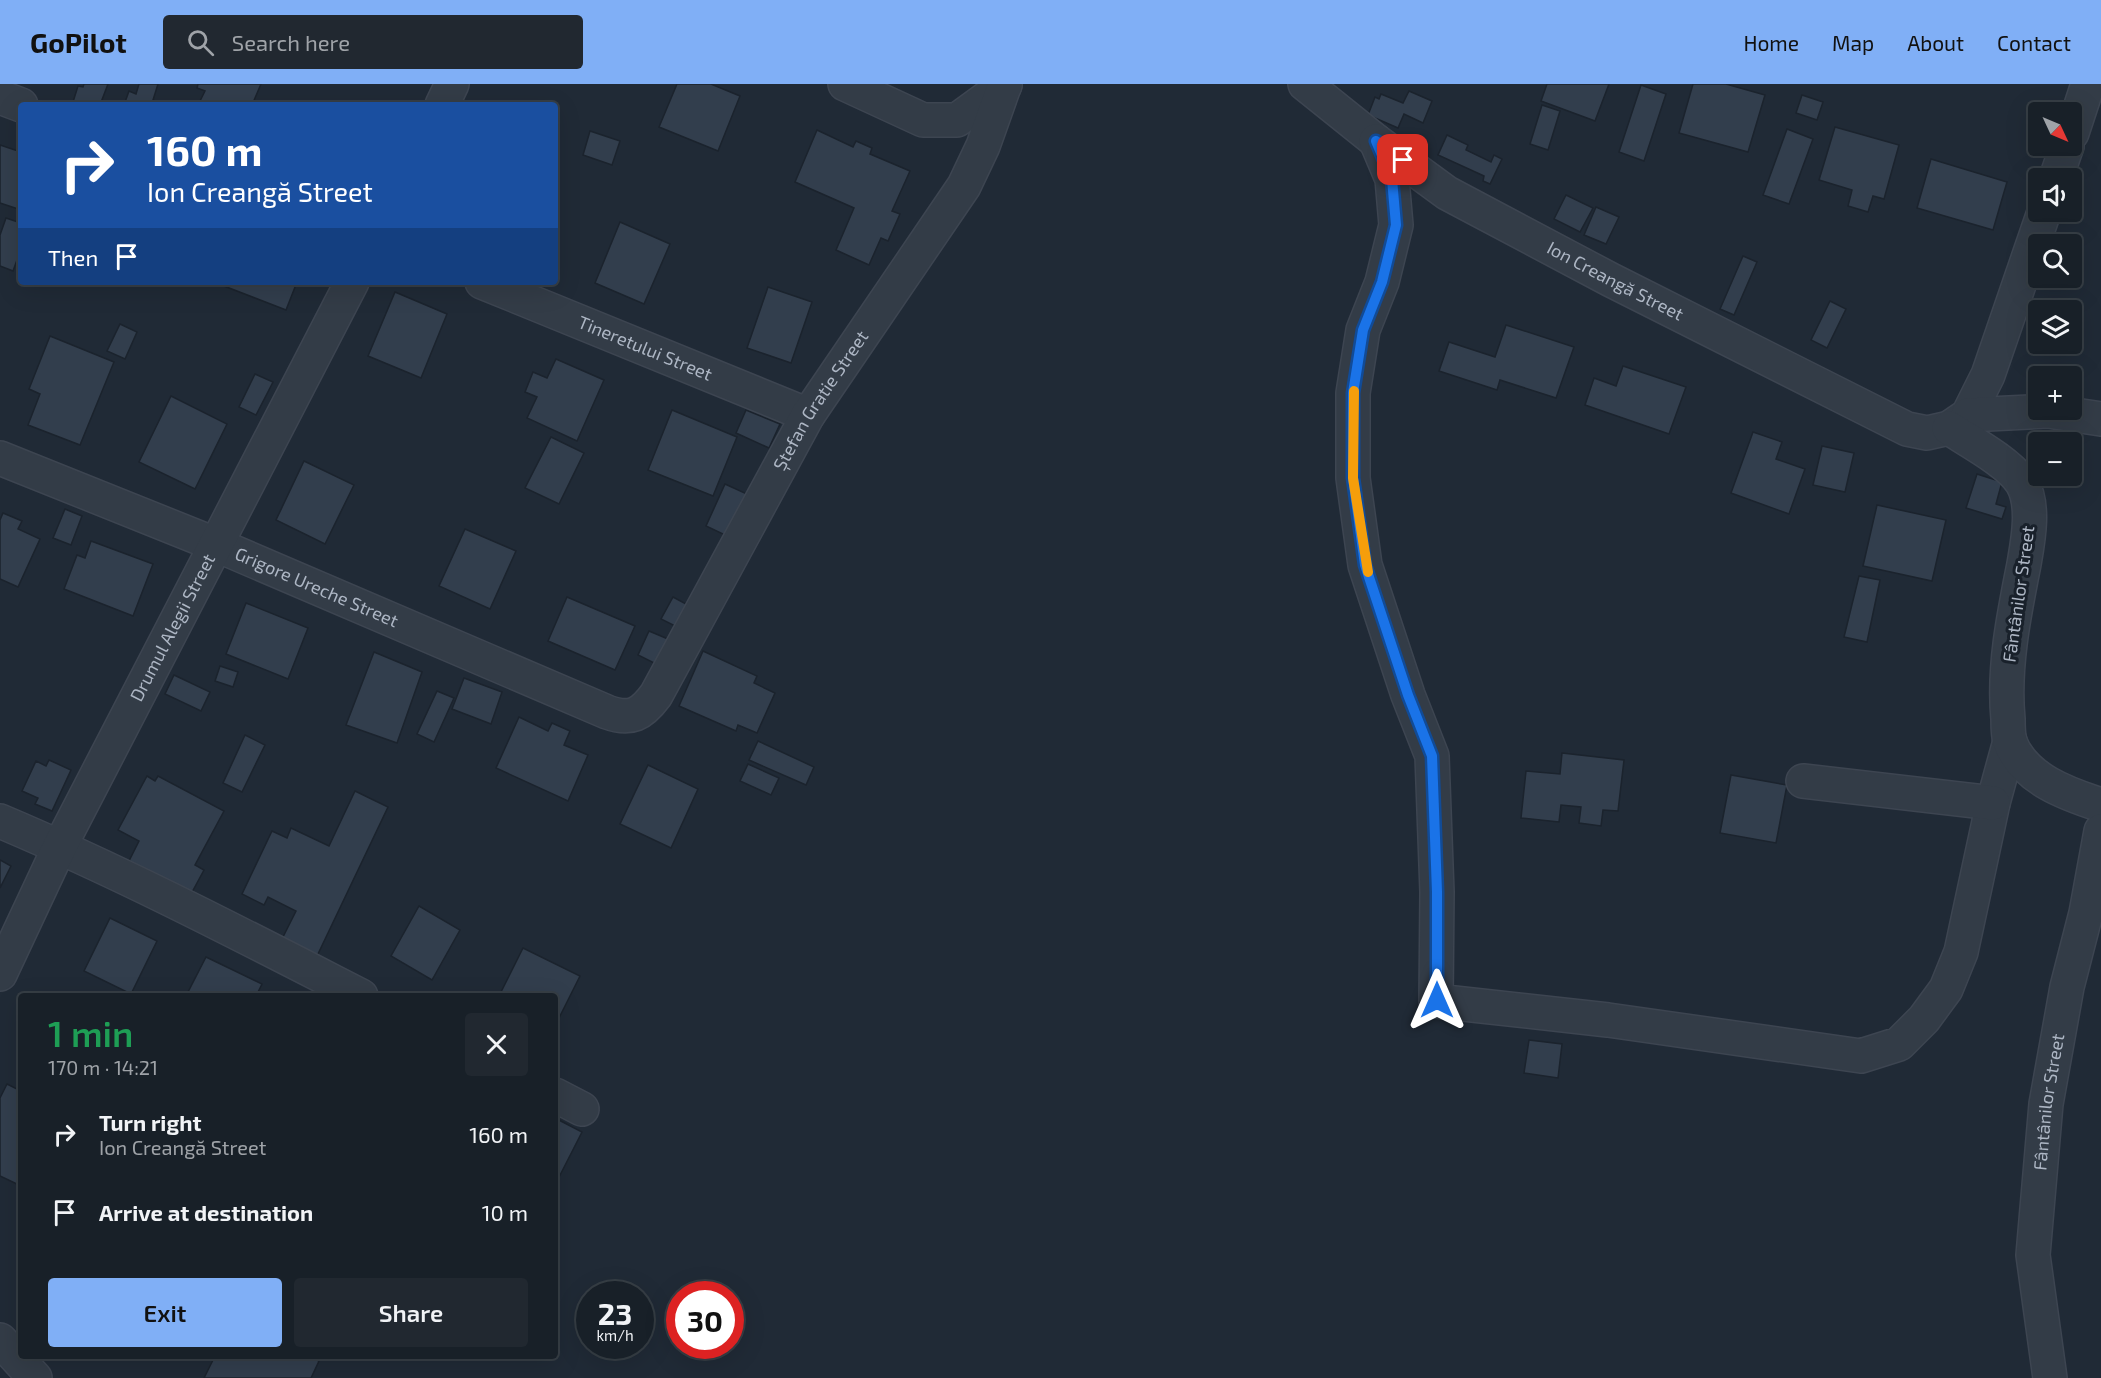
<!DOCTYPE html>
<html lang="en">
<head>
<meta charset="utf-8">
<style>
	:root { --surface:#182028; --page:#212830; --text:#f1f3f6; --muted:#9fa3a8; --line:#363e45; --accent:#80aff6 }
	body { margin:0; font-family:"Exo 2",sans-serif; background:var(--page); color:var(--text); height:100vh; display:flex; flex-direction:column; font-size:22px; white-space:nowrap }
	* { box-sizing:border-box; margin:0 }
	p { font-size:20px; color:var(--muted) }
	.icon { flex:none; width:33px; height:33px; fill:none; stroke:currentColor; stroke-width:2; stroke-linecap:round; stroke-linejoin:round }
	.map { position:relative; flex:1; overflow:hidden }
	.drawer { position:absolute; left:18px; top:909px; width:540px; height:366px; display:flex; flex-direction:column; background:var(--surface); border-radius:6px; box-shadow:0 6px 24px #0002,0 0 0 2px var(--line) }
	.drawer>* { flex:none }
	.guide { position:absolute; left:18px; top:18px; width:540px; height:183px; border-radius:6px; box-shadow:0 6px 24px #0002,0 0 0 2px var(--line); background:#1a4fa0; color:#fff; overflow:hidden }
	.needle { width:39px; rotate:134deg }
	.controls { position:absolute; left:2028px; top:18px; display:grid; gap:12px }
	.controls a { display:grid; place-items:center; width:54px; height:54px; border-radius:6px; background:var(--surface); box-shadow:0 6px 24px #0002,0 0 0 2px var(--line); font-size:30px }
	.speed { position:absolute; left:576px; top:1197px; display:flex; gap:12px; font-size:30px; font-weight:700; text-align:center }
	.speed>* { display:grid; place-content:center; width:78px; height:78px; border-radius:50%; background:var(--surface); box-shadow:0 6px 24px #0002,0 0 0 2px var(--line); line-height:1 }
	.speed small { font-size:15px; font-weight:400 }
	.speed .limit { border:9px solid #d22; background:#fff; color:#111 }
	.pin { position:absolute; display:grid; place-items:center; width:51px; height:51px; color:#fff; margin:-26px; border-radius:12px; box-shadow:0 3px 9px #0006 }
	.me { position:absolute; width:66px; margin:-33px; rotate:0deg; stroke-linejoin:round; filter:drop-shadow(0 0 4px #0008) }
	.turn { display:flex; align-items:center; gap:21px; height:126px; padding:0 30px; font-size:27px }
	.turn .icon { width:78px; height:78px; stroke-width:2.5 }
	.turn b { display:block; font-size:42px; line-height:51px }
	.then { display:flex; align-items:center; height:57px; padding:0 30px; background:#0003; gap:12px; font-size:22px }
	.round { display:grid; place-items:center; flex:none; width:63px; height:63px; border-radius:6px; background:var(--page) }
	.head { display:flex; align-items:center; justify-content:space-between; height:102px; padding:0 30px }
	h1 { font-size:36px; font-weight:600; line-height:45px; color:#1e9e55 }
	.cta { display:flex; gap:12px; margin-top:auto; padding:12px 30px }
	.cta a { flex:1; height:69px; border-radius:6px; background:var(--accent); color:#111; font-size:24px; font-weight:600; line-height:69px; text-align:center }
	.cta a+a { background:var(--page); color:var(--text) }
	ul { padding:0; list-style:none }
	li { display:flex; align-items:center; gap:18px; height:78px; padding:0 30px }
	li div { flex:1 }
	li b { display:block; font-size:22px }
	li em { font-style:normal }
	header { display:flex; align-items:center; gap:36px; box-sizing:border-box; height:84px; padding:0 30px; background:var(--accent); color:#111 }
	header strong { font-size:28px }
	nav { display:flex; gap:33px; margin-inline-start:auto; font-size:21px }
	.search { width:420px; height:54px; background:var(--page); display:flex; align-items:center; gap:15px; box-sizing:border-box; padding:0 21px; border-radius:6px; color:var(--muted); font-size:22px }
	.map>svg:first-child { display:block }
</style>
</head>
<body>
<header>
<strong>GoPilot</strong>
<div class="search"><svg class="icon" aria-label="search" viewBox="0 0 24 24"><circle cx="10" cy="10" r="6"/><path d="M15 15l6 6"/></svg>Search here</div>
<nav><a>Home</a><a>Map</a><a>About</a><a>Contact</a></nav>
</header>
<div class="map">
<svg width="2101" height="1294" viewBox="0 0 2101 1294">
	<rect width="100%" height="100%" fill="#202a36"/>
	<g fill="#323e4d" stroke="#1b232d" stroke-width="1.5">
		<path d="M84,0H108L100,21H72L78,2L83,3Z"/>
		<path d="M139,0H158L153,16L160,19V21H124L129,7L136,10Z"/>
		<path d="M198,0H261L252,21H198L205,7L197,4Z"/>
		<path d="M677,0H711L740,12L718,67L659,43Z"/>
		<path d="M1547,0H1609L1595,37L1541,17Z"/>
		<path d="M1693,0H1726L1765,11L1748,68L1679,49Z"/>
		<path d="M1641,1L1666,10L1644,77L1619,68Z"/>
		<path d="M1409,7L1432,17L1423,39L1404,30L1398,44L1368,31L1375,13L1379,15L1381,10L1403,19Z"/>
		<path d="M1802,11L1823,18L1817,36L1796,29Z"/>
		<path d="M1542,21L1560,27L1548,66L1530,60Z"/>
		<path d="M1835,43L1899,61L1884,115L1873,112L1868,128L1848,122L1852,106L1819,96Z"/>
		<path d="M1787,45L1813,55L1789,120L1763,111Z"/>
		<path d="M817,46L853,63L856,57L872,64L870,70L910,87L892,127L900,130L888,157L881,154L869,181L836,166L854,124L795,98Z"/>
		<path d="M590,47L620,57L612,81L583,71Z"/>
		<path d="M1447,51L1468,61L1466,66L1491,78L1494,71L1502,75L1490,100L1483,97L1484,92L1438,71Z"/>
		<path d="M0,61L21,68V126L0,119Z"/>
		<path d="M1931,75L2007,98L1993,146L1917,124Z"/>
		<path d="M1566,111L1593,124L1580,148L1554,135Z"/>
		<path d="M1596,123L1619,133L1606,160L1584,151Z"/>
		<path d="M6,134L21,139V165L13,187L0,182V151Z"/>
		<path d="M620,138L670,160L644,220L595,199Z"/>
		<path d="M1743,172L1757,178L1734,231L1720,225Z"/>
		<path d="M226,198H297L286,226L224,202Z"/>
		<path d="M768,203L812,218L791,279L747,264Z"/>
		<path d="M395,208L447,230L421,294L368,272Z"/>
		<path d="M1830,217L1846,225L1827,264L1811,256Z"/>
		<path d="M120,240L137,248L125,275L107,267Z"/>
		<path d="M1506,241L1574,263L1556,314L1500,296L1497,306L1439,287L1449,258L1495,273Z"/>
		<path d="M50,252L114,278L80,361L28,341L40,310L29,305Z"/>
		<path d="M556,275L604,296L577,357L527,334L537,313L525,308L533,288L547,294Z"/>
		<path d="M1623,282L1686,303L1669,350L1585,321L1594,294L1616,302Z"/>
		<path d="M255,290L273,298L256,331L239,323Z"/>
		<path d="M171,312L227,340L195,405L139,378Z"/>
		<path d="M672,326L737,353L713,412L648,386Z"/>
		<path d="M746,326L780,340L769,364L736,349Z"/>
		<path d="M1753,348L1782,358L1776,375L1805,385L1789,430L1731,409Z"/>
		<path d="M551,353L584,369L559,420L525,404Z"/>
		<path d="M1822,362L1854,369L1845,408L1813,401Z"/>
		<path d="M304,377L354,401L325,460L276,436Z"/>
		<path d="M1977,390L2002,398L1996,420L2006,423L2002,435L1966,424Z"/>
		<path d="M725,400L747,410L727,452L706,442Z"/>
		<path d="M1877,421L1946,436L1932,497L1863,482Z"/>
		<path d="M65,425L82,432L71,461L53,454Z"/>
		<path d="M3,429L22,437L18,445L40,455L18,503L0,495V436Z"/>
		<path d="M465,445L516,467L490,525L439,502Z"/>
		<path d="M91,457L153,480L133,532L64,505L77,471L85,474Z"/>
		<path d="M1859,492L1880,496L1867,558L1844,553Z"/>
		<path d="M567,513L635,542L615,586L548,557Z"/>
		<path d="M673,513L688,521L677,543L661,535Z"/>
		<path d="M246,519L308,544L288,595L226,570Z"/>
		<path d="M649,547L668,555L656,580L638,571Z"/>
		<path d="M703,567L757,592L754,599L775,609L757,649L738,641L736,647L679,622Z"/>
		<path d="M374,568L422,588L397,659L346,641Z"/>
		<path d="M220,582L238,588L233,603L215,597Z"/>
		<path d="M174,591L210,608L201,627L165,610Z"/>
		<path d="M464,594L502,608L491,640L452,625Z"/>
		<path d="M437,607L454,614L434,658L417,650Z"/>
		<path d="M519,633L548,647L552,639L570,647L564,661L588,671L568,717L496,684Z"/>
		<path d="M245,651L265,661L242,708L223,699Z"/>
		<path d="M758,657L814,683L806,701L749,676Z"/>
		<path d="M1562,669L1624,676L1618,727L1603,726L1601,742L1579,739L1581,723L1561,721L1559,738L1521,734L1526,687L1560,690Z"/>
		<path d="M49,676L71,686L52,727L35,720L38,714L22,707L36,677L46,682Z"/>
		<path d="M748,680L779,694L771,711L740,697Z"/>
		<path d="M648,681L698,705L671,764L620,740Z"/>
		<path d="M1731,691L1787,701L1776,759L1720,749Z"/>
		<path d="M147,692L155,697L158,692L224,727L195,781L204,786L191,810L129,777L139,757L118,746Z"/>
		<path d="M355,707L388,723L317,872L282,855L296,827L268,813L264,821L242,810L272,747L287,754L291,744L329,762Z"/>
		<path d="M0,776L11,782L0,804Z"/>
		<path d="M419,822L460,846L432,896L391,872Z"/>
		<path d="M110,834L157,857L131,910L84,887Z"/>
		<path d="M523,864L580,892L555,942V912H499Z"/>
		<path d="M206,873L262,900L256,912H186Z"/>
		<path d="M1529,956L1562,960L1558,994L1524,989Z"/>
		<path d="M7,1000L21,1007V1102L0,1092V1014Z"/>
		<path d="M555,1034L582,1048L555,1101Z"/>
		<path d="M215,1272H309L319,1277L311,1294H204Z"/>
	</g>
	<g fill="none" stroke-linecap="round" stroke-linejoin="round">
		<defs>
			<g id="minor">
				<path d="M845,0L923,36H957L1005,1"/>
				<path id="s1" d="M1305,0L1376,57L1447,109L1611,196L1907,345L1927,349L1949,344L1968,331L1988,291L2044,128"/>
				<path d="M0,13L21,21"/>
				<path d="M442,21L452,0"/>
				<path d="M2072,49L2088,0"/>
				<path d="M1376,57L1392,95L1396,141L1382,198L1363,246L1353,309V394L1365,481L1408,611L1432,672L1437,808L1436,917L1608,936L1861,972L1899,960L1924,935L1946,905L1961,868L1993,719L2010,657"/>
				<path d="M2056,94L2067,62"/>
				<path id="s2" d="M482,198L808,331"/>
				<path d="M1968,331L2048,327L2101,335"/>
				<path d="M1949,344C1969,357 2010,379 2022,399C2035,421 2028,457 2024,480C2014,530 2003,584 2008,635C2008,642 2008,651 2010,658C2024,695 2067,710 2101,721"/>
				<path id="s3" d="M0,374L217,461L607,628C631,637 642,630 656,611L808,331L964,102L983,62L1005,0"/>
				<path d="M1803,697L1993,719"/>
				<path d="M0,737C123,789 242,851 361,912"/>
				<path id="s4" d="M0,890L60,762L352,198"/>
				<path d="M555,1011L582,1025"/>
				<path d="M0,1256L35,1294"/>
				<path id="s5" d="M2050,1294L2033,1171L2046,1020L2067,903L2086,829L2101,747"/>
			</g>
		</defs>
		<use href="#minor" stroke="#3d4551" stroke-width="36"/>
		<use href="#minor" stroke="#333c47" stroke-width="33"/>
	</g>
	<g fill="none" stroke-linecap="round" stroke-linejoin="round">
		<defs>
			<path id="route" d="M1403,76L1376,57L1392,95L1396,141L1382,198L1363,246L1353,309V394L1365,481L1408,611L1432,672L1437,808V916"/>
		</defs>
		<use href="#route" stroke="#114b97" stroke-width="15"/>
		<use href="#route" stroke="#1a73e8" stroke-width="10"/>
		<path stroke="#f59e0b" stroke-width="10" d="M1354,307L1353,394L1368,488"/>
	</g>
	<g text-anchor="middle" stroke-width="6" stroke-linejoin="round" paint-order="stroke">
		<g font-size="18" fill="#adb6c4" stroke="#19212b">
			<text dy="6" stroke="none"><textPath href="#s1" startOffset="369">Ion Creangă Street</textPath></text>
			<text dy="6" stroke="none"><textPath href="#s2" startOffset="176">Tineretului Street</textPath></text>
			<text dy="6" stroke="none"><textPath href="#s3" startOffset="1053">Ștefan Gratie Street</textPath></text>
			<text dy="6" stroke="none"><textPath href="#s3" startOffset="342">Grigore Ureche Street</textPath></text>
			<text transform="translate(2019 510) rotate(-82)" y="6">Fântânilor Street</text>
			<text dy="6" stroke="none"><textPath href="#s4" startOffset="387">Drumul Alegii Street</textPath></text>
			<text dy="6" stroke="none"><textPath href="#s5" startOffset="278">Fântânilor Street</textPath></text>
		</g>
	</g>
</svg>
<div class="controls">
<a><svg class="needle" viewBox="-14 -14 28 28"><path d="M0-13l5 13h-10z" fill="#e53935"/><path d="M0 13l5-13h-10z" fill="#9fa3a8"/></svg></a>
<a><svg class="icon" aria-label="sound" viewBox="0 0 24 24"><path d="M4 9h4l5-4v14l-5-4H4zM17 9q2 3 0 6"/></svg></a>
<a><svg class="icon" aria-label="search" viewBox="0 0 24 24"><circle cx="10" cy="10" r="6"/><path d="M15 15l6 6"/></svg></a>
<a><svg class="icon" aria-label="layers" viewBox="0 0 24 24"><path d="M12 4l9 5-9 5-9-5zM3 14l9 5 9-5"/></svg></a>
<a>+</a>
<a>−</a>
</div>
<div class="speed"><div>23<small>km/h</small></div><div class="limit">30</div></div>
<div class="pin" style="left:1403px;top:76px;background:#d93025"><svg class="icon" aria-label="arrive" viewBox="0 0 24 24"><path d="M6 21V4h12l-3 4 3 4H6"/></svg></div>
<svg class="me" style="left:1437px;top:916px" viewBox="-20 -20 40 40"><path d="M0-17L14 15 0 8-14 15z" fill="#1a73e8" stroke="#fff" stroke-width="4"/></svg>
<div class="guide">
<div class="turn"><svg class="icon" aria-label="right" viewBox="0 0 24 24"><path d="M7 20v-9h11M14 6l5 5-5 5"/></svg><div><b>160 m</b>Ion Creangă Street</div></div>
<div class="then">Then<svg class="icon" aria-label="arrive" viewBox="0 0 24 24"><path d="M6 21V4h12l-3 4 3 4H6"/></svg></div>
</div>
<section class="drawer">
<div class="head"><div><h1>1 min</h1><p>170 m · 14:21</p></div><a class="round"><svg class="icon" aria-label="close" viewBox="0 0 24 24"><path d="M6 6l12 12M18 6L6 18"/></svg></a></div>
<ul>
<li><svg class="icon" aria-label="right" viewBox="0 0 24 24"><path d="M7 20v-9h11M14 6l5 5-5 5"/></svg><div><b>Turn right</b><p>Ion Creangă Street</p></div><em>160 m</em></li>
<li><svg class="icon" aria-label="arrive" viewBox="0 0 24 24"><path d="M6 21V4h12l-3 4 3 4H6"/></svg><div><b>Arrive at destination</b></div><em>10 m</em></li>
</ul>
<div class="cta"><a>Exit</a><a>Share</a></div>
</section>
</div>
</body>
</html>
